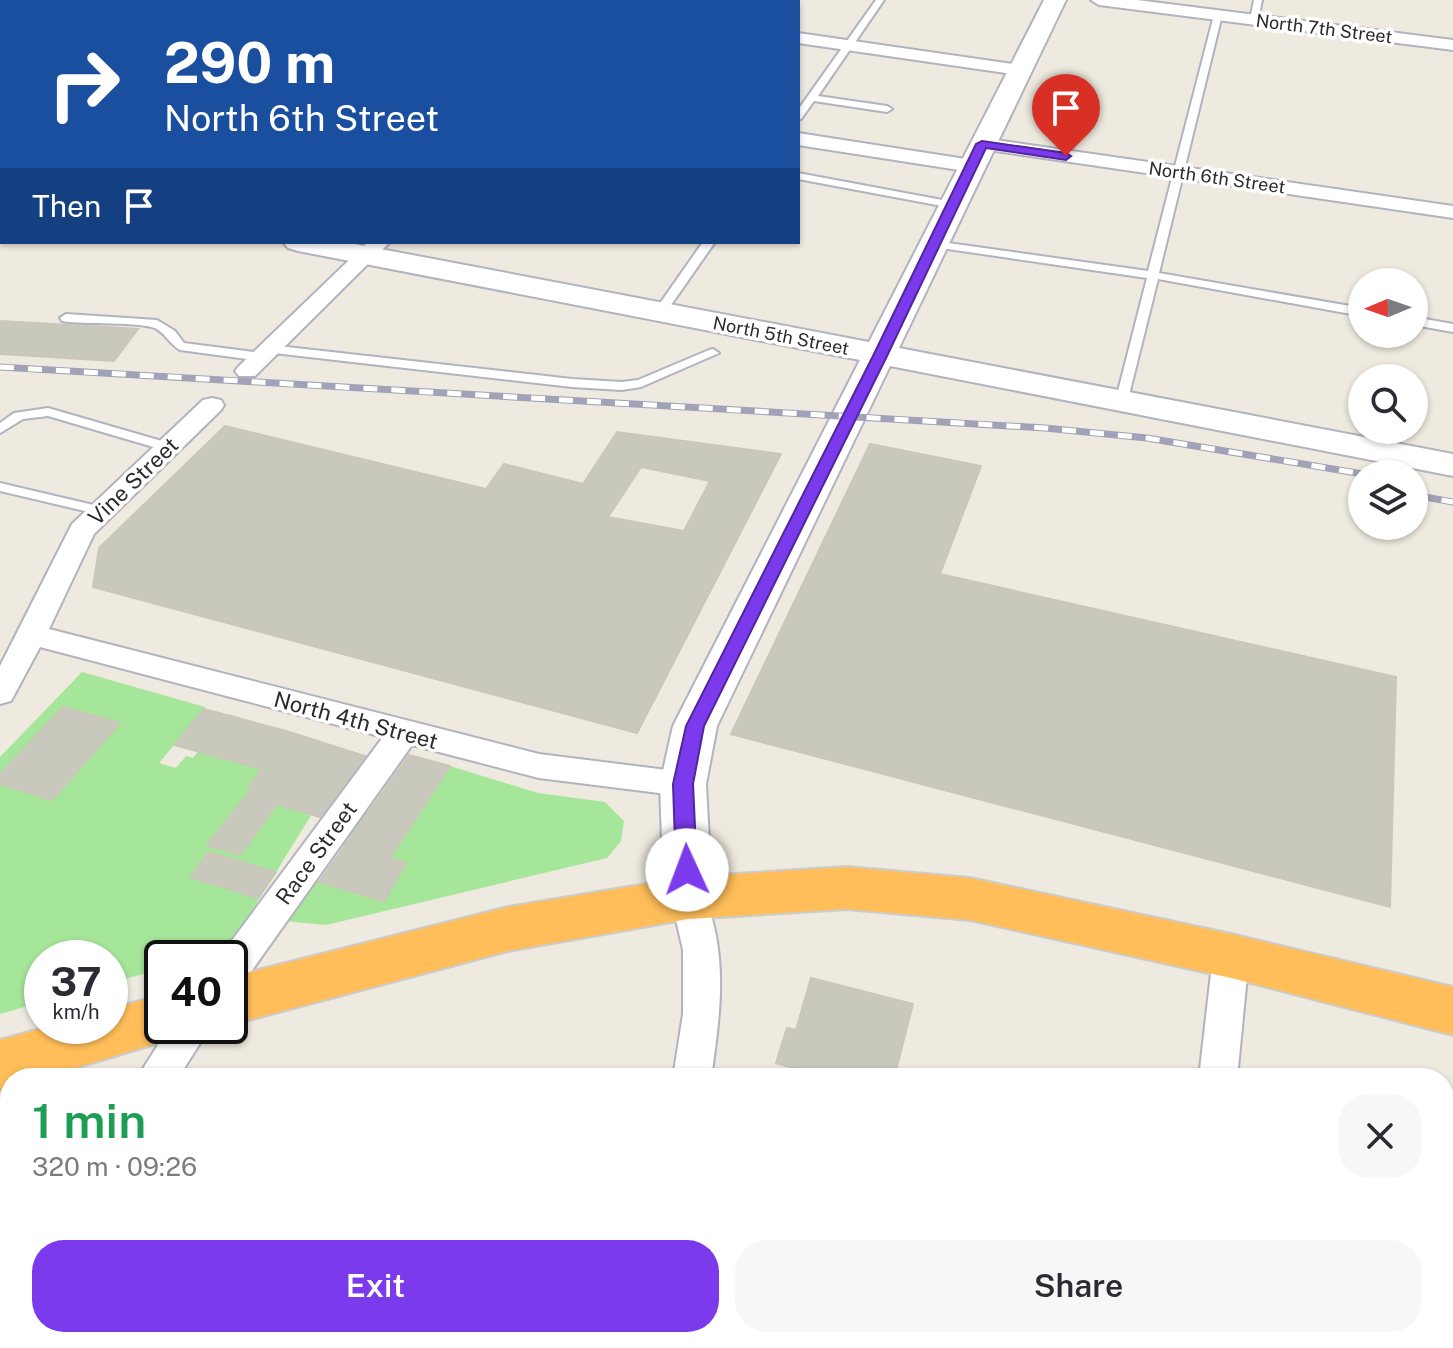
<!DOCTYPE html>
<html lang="en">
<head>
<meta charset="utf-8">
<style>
	:root { --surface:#fff; --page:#f7f7f7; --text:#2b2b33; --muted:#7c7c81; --accent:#7c3aed }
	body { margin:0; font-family:"Public Sans",sans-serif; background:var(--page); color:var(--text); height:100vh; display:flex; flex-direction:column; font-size:30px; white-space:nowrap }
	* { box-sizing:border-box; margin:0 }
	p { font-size:26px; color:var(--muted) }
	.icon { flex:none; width:44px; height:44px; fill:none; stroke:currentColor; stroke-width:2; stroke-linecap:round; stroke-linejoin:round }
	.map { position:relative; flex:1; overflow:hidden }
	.drawer { position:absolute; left:0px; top:1068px; width:1454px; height:280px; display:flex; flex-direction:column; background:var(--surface); border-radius:32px 32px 0 0; box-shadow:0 2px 6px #0004 }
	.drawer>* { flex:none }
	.banner { position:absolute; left:0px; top:0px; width:800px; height:244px; box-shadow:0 2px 6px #0004; background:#1a4fa0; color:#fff; overflow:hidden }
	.needle { width:52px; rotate:268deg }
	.tools { position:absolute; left:1348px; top:268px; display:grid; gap:16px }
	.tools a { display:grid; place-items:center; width:80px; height:80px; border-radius:50%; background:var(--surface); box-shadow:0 2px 6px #0004; font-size:40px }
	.speed { position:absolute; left:24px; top:940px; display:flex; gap:16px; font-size:40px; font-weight:700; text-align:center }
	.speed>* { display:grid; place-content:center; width:104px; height:104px; border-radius:50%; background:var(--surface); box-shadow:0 2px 6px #0004; line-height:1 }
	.speed small { font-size:20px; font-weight:400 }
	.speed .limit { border:4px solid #111; border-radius:12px; background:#fff; color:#111 }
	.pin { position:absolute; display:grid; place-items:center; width:68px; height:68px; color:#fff; margin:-82px -34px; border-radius:50% 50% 50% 0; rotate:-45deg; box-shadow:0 0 8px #0007 }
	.pin .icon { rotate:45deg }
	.me { position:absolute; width:88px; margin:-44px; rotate:358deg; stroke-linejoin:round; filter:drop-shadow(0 0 6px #0008) }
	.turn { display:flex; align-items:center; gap:28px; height:168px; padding:0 32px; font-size:36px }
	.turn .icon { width:104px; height:104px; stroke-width:2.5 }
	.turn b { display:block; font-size:56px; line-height:68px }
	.then { display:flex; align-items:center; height:76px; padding:0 32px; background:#0003; gap:16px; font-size:30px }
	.round { display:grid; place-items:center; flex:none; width:84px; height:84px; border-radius:32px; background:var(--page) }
	.overview { display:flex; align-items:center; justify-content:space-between; height:136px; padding:0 32px }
	h1 { font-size:48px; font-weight:600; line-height:60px; color:#1e9e55 }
	.action { display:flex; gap:16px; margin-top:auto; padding:16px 32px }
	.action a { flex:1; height:92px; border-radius:32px; background:var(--accent); color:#fff; font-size:32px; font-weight:600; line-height:92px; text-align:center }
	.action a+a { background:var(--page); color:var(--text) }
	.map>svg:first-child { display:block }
</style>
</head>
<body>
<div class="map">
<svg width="1453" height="1348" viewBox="0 0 1453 1348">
	<rect width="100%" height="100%" fill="#eeeadf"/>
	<g fill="#a6e69a">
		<path d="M82,672L205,707L159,763L176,768L186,756L193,758L229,714L330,746L312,814L227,951L202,958H162V969L110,983V958H42V1002L0,1014V757Z"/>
		<path d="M450,766L538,793L605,802L624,821L621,841L607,858L326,925L284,921L316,881L384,900L406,863L341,844L364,811L412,824Z"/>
	</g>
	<g fill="#c9c8bd" stroke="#cac7b8" stroke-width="2" fill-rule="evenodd">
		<path d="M0,321L71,325L138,329L114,361L0,354Z"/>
		<path d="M225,426L486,489L504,464L583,484L617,432L781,454L637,733L93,587L99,548ZM641,467L710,481L684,531L608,517Z"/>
		<path d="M870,444L981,466L940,574L1396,677L1390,907L731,734Z"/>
		<path d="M63,707L120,723L52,800L0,784V774Z"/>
		<path d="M204,709L286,731L365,756L320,817L277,804L240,855L207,845L253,787L249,786L262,769L174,745Z"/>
		<path d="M409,755L450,766L390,858L406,863L384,901L319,882Z"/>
		<path d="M209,852L276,872L258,898L190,877Z"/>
		<path d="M811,978L913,1004L894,1078H827L776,1063L787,1028L796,1030Z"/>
	</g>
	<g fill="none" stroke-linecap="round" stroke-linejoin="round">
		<defs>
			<g id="lane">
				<path d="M876,0H884L818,96L887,106L892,109L887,112L814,101L801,119L798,120V110Z"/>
				<path d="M1254,0H1262L1258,20L1254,23L1250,20Z"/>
				<path d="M1218,12L1222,15L1159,273L1362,308V316L1158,279L1128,399L1127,402H1117L1116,399L1147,278L934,247L928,244L934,241L1148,271L1214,15Z"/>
				<path d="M798,173L953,202L958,205L953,208L798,179Z"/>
				<path d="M703,242H715L664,315H656L654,312Z"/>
				<path d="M66,314L157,320L175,331L184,343L261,353L267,357L261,361L180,350C171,345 166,335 157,329C142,321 83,325 62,321L60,318Z"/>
				<path d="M1414,317L1453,324V332L1414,325Z"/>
				<path d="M269,345L572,379L622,382L638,380L709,350L713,349L719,353L641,387L622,390L572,387L265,352V346Z"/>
				<path d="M48,408L172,444L174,447L167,451L48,416L23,419L0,433V423L14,413Z"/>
				<path d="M0,483L102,507L109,511L102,515L0,491Z"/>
			</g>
			<g id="street">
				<path d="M516,0H546L547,2H517Z"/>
				<path d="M629,0H647L628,2Z"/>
				<path d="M1091,0H1137L1453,40V50L1099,5Z"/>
				<path d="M798,33L1020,65L1029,70L1020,75L798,43Z"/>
				<path d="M798,133L972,160L982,166L972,172L798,145Z"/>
				<path d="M982,138L1453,206V218L975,148L973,144Z"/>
				<path d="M368,242H390L255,376H239L235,371L239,366Z"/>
				<path d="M212,398L221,400L224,405L221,410L94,534L49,629L539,754L683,772L694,775L699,784L694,793L683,796L539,778L412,745L243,983L230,988V958H219L383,737L40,647L11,701L0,704V666L72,524L203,400Z"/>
				<path d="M688,884L700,888C730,947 720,1016 711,1078H673L683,1014V950L671,898L676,888Z"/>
				<path d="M1231,941L1244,945L1249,956L1237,1078H1199L1213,956L1218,945Z"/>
				<path d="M170,1026H211L178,1078H137Z"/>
				<path d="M10,1269V1321L0,1326V1273Z"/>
				<path d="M572,1338H616L612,1348H568Z"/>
				<path d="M1168,1338H1212L1211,1348H1167Z"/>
			</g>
			<g id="secondary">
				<path d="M110,0H135L109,2Z"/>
				<path d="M1044,0H1066L899,348L1453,454V476L890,366L717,726L706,784L712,898L705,912L688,918L671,912L664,898L660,784L673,726L860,360L298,251L288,248L283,242H344L869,342Z"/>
				<rect x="0" y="181" width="2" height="16"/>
			</g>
			<g id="highway">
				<path d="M847,867L970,878L1231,934L1453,987V1035L1231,978L970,920L847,909L688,919L508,951L230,1025V977L508,907L688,877Z"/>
				<path d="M162,995V1026H186L181,1036L42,1078H10V1087L0,1090V1040L50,1026H110V1009Z"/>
			</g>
		</defs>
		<use href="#lane" stroke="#b2b2c0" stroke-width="4"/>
		<use href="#street" stroke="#b2b2c0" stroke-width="4"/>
		<use href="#secondary" stroke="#b2b2c0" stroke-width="4"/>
		<use href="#highway" stroke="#ccc" stroke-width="4"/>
		<use href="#lane" fill="#fff" fill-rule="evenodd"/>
		<use href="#street" fill="#fff" fill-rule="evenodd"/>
		<use href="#secondary" fill="#fff" fill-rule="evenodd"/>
		<use href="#highway" fill="#ffbe59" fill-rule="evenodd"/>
		<defs>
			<g id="rail">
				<path d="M0,367L1045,428L1147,438L1363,474"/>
				<path d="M1414,495L1453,502"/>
			</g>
		</defs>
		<use href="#rail" stroke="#a1a1b7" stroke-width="7"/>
		<use href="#rail" stroke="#fff" stroke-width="5" stroke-dasharray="14" stroke-linecap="butt"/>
	</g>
	<path fill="#7c3aed" stroke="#51269a" stroke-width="2" d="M982,141L1066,153L1071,156L1066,160L986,148L887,356L704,726L693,784L697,870L694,876L687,878L679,876L676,870L673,784L686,726L873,356L976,144Z"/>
	<g text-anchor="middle" stroke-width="7" stroke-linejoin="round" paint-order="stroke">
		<g font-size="18" fill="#2c2c2c" stroke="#fff">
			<text transform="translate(1324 29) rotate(7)" y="6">North 7th Street</text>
			<text transform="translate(1217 178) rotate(8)" y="6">North 6th Street</text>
			<text transform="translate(781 336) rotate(11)" y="6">North 5th Street</text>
		</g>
		<g font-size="22" fill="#2c2c2c" stroke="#fff">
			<text transform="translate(133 481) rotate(-44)" y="8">Vine Street</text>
			<text transform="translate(356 720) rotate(15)" y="8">North 4th Street</text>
			<text transform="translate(316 853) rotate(-54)" y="8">Race Street</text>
		</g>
	</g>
</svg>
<div class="tools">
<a><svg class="needle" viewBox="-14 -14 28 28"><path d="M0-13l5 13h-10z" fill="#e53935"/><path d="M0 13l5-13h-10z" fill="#7c7c81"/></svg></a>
<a><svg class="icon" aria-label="search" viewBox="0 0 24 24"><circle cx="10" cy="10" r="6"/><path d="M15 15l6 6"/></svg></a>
<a><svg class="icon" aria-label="layers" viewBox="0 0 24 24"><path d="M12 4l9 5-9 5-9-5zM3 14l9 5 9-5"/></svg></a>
</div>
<div class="speed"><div>37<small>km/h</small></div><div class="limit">40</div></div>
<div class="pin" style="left:1066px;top:156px;background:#d93025"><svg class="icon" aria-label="arrive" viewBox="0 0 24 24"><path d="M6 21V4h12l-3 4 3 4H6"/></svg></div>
<svg class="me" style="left:687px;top:870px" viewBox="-20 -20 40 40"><circle r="19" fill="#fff"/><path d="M0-13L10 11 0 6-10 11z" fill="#7c3aed"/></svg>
<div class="banner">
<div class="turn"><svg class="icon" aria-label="right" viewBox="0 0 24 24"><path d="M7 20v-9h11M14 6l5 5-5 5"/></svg><div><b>290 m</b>North 6th Street</div></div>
<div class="then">Then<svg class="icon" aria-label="arrive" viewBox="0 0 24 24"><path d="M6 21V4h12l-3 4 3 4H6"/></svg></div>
</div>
<section class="drawer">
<div class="overview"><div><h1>1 min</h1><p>320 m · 09:26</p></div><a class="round"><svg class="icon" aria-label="close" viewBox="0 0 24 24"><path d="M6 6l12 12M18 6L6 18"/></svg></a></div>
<div class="action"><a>Exit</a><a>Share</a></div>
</section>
</div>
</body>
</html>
